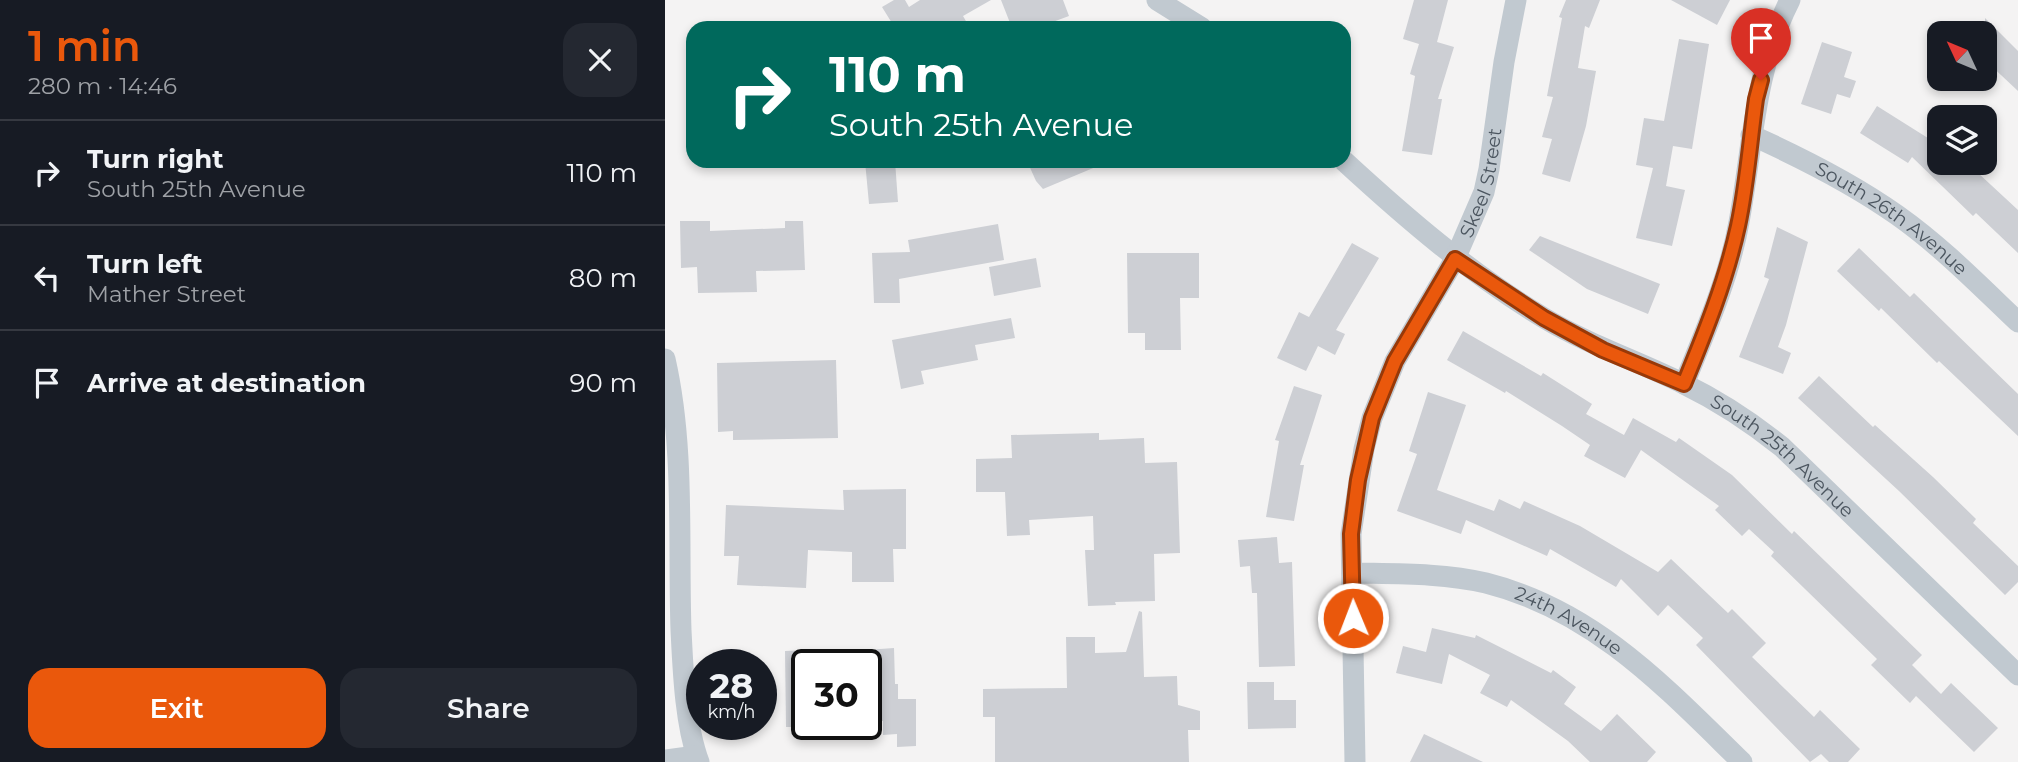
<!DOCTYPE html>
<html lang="en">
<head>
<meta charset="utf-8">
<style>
	:root { --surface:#171b24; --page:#242831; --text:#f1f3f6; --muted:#9ea1a6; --line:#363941; --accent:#ea580c }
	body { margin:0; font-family:Montserrat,sans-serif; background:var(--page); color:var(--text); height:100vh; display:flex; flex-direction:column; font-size:26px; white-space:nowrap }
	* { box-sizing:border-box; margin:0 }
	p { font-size:23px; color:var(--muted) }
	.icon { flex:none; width:38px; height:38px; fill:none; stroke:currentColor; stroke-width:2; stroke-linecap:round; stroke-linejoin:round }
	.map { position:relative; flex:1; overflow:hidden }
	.panel { display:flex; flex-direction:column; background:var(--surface); width:665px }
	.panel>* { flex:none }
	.guide { position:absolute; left:21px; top:21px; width:665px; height:147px; border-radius:21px; box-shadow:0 4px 10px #0003; background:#00695c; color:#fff; overflow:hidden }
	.needle { width:46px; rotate:314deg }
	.tools { position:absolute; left:1262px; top:21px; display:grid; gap:14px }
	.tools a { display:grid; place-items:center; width:70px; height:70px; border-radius:14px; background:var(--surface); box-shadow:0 4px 10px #0003; font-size:35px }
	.speed { position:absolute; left:21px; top:649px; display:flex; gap:14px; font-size:35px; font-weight:700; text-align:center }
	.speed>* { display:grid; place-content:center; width:91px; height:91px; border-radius:50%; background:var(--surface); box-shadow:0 4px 10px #0003; line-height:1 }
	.speed small { font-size:18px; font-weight:400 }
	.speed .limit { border:4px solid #111; border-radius:10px; background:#fff; color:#111 }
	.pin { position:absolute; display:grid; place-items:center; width:60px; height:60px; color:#fff; margin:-72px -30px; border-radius:50% 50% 50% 0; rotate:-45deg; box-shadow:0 0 7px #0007 }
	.pin .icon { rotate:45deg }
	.me { position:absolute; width:77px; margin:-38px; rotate:359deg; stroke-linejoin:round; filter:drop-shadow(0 0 5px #0008) }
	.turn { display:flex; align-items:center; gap:24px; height:147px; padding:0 28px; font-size:32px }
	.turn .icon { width:91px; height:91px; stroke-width:2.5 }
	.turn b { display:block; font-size:49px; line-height:60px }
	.round { display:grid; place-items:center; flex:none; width:74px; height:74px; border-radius:21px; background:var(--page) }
	.overview { display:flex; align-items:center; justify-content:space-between; height:119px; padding:0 28px }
	h1 { font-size:42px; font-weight:600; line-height:52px; color:var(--accent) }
	.cta { display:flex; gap:14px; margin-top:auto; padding:14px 28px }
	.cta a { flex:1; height:80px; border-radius:21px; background:var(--accent); color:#fff; font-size:28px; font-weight:600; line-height:80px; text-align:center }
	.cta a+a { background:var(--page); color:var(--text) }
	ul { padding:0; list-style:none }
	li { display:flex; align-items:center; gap:21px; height:105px; padding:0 28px; border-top:2px solid var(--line) }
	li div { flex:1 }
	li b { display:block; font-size:26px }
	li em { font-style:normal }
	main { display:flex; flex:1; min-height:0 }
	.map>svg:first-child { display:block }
</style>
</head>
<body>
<main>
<section class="panel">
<div class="overview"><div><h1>1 min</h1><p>280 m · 14:46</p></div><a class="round"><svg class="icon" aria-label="close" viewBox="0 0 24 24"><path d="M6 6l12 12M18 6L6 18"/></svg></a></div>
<ul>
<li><svg class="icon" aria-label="right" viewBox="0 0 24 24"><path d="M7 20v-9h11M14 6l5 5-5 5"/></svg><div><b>Turn right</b><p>South 25th Avenue</p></div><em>110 m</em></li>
<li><svg class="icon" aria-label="left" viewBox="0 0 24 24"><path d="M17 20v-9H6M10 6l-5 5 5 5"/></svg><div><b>Turn left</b><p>Mather Street</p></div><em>80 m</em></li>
<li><svg class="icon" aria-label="arrive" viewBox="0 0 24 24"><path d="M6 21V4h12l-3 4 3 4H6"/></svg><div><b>Arrive at destination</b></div><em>90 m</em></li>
</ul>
<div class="cta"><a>Exit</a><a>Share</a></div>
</section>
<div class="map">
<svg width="1353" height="762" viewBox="0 0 1353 762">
	<rect width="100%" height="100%" fill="#f4f3f3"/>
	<g fill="#cdcfd4">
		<path d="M229,0H240L244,7L255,0H326L298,16L305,28H230L217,7Z"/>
		<path d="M336,0H398L404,16L385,23L387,28H347Z"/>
		<path d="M749,0H783L772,42L789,47L773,99H777L767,155L737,151L750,76L745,74L754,44L738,39Z"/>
		<path d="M901,0H935L924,28L920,26L913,68L931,71L921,126L905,182L877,174L887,139L877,137L888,97L882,96L897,18L894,17Z"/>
		<path d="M1006,0H1065L1052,25Z"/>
		<path d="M1320,18L1353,51V91L1320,60Z"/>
		<path d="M1014,39L1044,44L1027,149L1008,146L1001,186L1020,190L1007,246L971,238L988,168L971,165L979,118L999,121Z"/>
		<path d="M1157,42L1187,52L1179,77L1191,81L1185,98L1172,94L1166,114L1136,104Z"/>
		<path d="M1212,106L1274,145V163H1321L1312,172L1353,210V253L1311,213L1308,216L1247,157L1243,163L1195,133Z"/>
		<path d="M200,161H230L233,202L204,204Z"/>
		<path d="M362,161H445L378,189L371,181Z"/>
		<path d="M15,221H45V231L120,228V221H138L140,270L91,271L92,292L33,293L32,267L16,268Z"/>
		<path d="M333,224L339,260L234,279L235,303H209L207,253L245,252L243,240Z"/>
		<path d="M1112,227L1143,242L1121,325L1113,347L1126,353L1118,374L1074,357L1104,279L1099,277Z"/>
		<path d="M875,236L995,284L983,314L922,289L864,250Z"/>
		<path d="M687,243L714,258L671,330L680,334L670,355L653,346L641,371L612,358L634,312L644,317Z"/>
		<path d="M1194,248L1245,297L1249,293L1353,394V436L1274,361L1272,363L1216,308L1214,311L1172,271Z"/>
		<path d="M462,253H534V298H515L516,350H480V333H463Z"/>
		<path d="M371,258L376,287L329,296L324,267Z"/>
		<path d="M346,318L350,338L310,345L313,360L256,371L259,384L236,389L227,340Z"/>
		<path d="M798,331L876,376L878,373L927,404L921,414L959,435L968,418L1011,442L1014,438L1067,475L1127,534L1129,531L1257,655L1247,665L1276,694L1286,683L1333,728L1309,752L1251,696L1245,703L1206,665L1212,659L1106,556L1109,552L1084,529L1077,536L1050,510L1054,506L976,450L960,478L919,456L925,445L897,426L841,391L840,393L782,360Z"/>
		<path d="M171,360L173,438L68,440V431L53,432L52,363Z"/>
		<path d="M1154,376L1208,427L1210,425L1268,477L1311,519L1308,523L1353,566V582L1340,595L1234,491L1133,398Z"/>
		<path d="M629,386L657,395L635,465H639L629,521L601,517L614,441L610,440Z"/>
		<path d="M763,392L801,405L772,490L829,511L834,499L855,509L859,501L915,526L993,572L1006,559L1063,613L1067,609L1101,643L1087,657L1149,717L1155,710L1195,749L1183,762H1164L1156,754L1145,762L1031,645L1038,638L1003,605L993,616L956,579L951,587L885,549L882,556L801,520L796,534L732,511L752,454L744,451Z"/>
		<path d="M434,433V440L479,438L480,463L512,462L515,553L489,554L490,601L450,602L451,605L423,606L420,550H429L428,516L364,520L365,535L342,536L340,492H311V459L347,458L346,435Z"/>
		<path d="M241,489V549H228L229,582H187V552L143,550L141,588L72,585L74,556H59L61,505L179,510L178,490Z"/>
		<path d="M612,537L614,563L627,562L630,666L594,667L592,593H587L585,566L575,567L573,540Z"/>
		<path d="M474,611L477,612L479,677L512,676L513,705L535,711V730H523L524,762H330V717H318V689L402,688L401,637H430V653L461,652Z"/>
		<path d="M767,628L810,638L811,635L886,673L888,670L911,687L899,704L936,731L952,714L991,752L982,762H925L903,741L846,700L842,707L815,693L825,675L784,654L777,684L731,673L738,646L761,652Z"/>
		<path d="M229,648L230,684H233V699H251V746L232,747V734L218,735V721L201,722V650Z"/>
		<path d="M142,650V727H121L120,651Z"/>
		<path d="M582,682H609V700H631V728L583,729Z"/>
		<path d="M759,734L818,762H745Z"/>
	</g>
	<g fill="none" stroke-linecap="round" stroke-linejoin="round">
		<g stroke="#c1c9d0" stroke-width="21">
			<path d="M492,0L537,28"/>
			<path id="s1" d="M1086,135C1137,158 1187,183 1232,215C1276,246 1314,285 1353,322"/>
			<path id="s2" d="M679,161C742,219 806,274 879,318C924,345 973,361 1019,384C1054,401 1087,423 1117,447L1353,675"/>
			<path d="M0,359C20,447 13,541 16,630C18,670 20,725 34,762"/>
			<path d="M1019,384C1040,332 1064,278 1074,222C1088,146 1089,70 1125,0"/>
			<path id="s3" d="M687,573C732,574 778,573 821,583C929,610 1000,687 1077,762"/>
			<path d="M0,760L31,756"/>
			<path id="s4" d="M690,762L686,534L699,449L707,418L730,361L790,259L819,192L824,169L839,62L851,0"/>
		</g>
	</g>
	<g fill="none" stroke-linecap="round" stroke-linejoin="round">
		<defs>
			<path id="route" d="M688,618L686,534L693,480L707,418L730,361L790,259L879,318L938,350L1019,384C1040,333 1061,281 1073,226C1082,185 1085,141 1091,99L1096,80"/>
		</defs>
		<use href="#route" stroke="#983908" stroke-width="18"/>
		<use href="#route" stroke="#ea580c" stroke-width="12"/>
	</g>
	<g text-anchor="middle" stroke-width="6" stroke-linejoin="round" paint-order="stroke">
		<g font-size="19" fill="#4b555f" stroke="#fff">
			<text dy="7" stroke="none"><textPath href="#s4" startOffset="607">Skeel Street</textPath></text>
			<text dy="7" stroke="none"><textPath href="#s1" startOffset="164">South 26th Avenue</textPath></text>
			<text dy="7" stroke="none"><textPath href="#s2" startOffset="532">South 25th Avenue</textPath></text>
			<text dy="7" stroke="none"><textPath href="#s3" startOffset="226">24th Avenue</textPath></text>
		</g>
	</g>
</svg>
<div class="tools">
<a><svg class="needle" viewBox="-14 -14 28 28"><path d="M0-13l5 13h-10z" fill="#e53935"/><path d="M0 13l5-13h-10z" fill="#9ea1a6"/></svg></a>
<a><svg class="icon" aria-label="layers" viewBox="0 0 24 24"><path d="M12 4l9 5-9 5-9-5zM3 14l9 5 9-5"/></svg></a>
</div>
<div class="speed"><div>28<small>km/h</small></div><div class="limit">30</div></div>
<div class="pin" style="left:1096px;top:80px;background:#d93025"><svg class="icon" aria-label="arrive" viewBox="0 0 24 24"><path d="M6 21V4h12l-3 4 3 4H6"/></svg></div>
<svg class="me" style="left:688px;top:618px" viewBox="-20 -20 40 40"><circle r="17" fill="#ea580c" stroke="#fff" stroke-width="3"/><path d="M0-11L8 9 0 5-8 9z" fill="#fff"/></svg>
<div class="guide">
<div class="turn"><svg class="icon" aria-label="right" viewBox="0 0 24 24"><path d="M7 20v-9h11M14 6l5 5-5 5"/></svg><div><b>110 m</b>South 25th Avenue</div></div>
</div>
</div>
</main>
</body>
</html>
